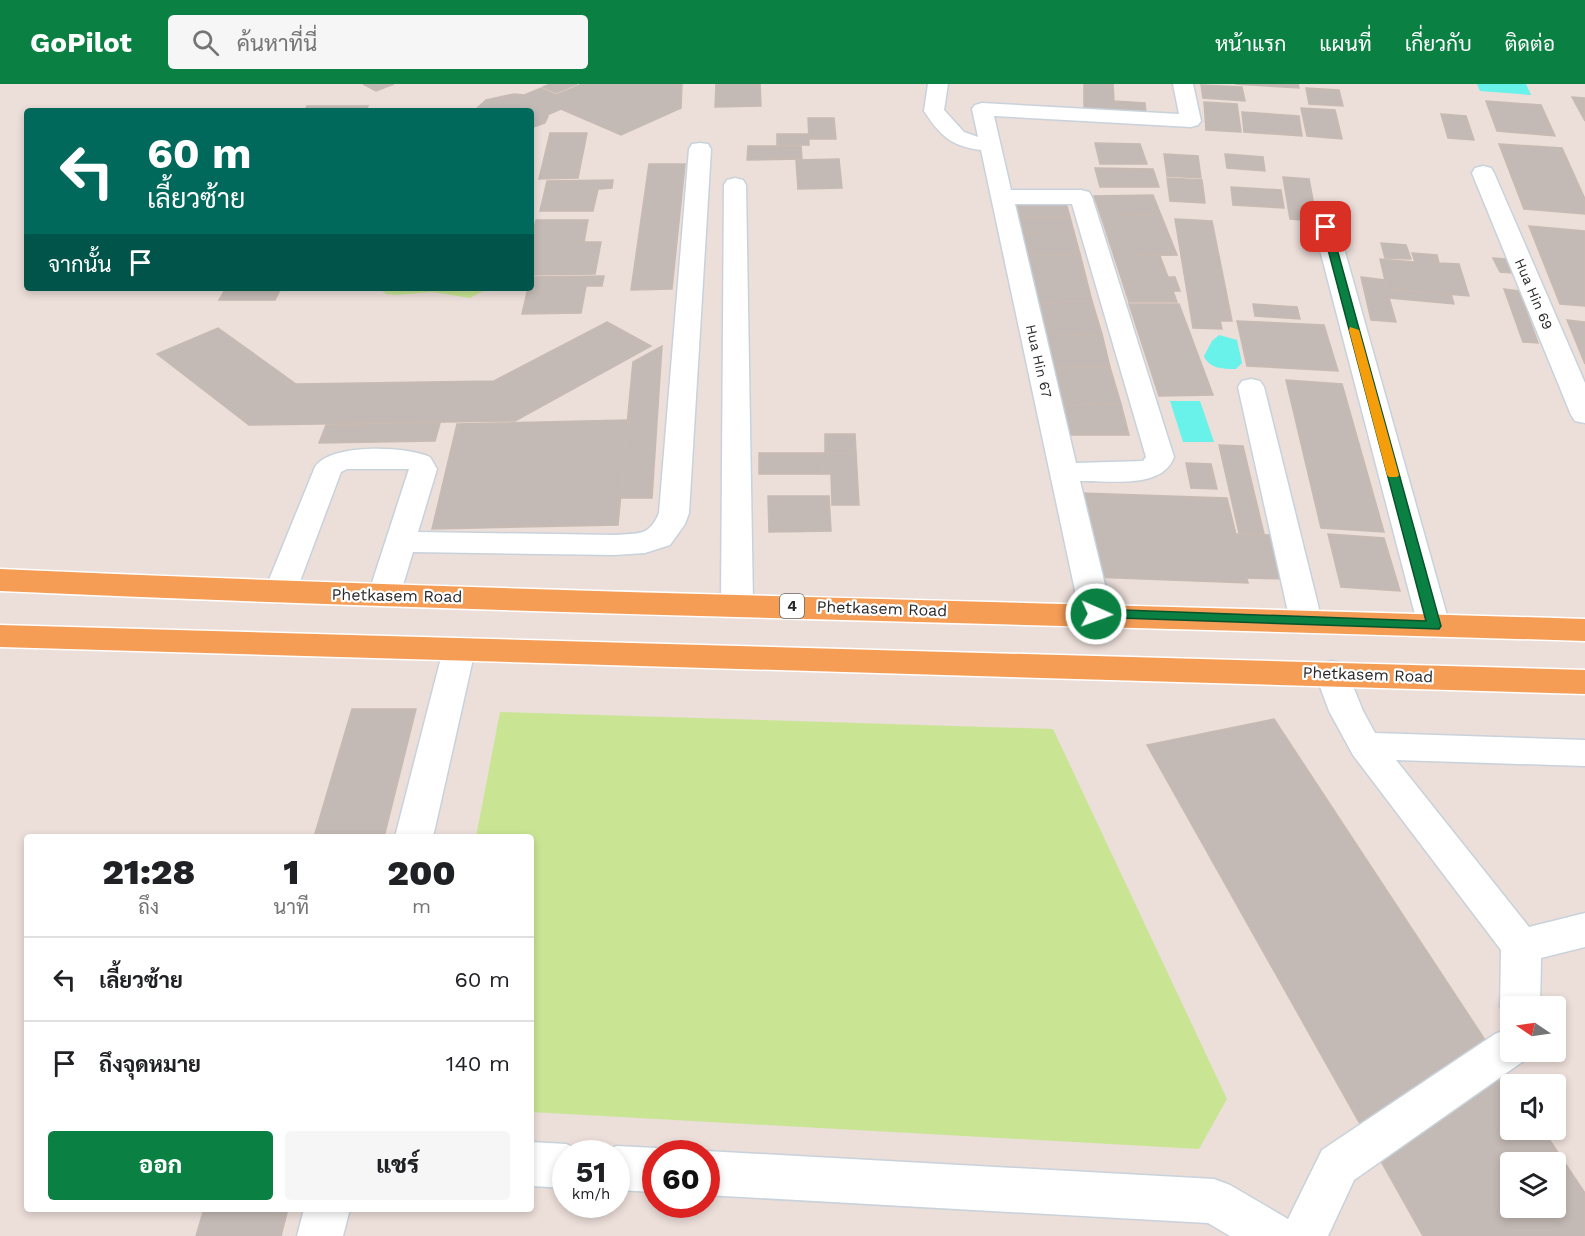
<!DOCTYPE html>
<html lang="th">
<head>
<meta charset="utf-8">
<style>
	:root { --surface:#fff; --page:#f6f6f6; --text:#202124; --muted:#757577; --line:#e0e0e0; --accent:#0b8043 }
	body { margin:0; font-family:"Work Sans",Sarabun,sans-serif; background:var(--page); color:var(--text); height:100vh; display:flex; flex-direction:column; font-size:22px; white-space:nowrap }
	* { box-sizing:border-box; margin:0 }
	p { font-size:20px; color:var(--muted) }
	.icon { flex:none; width:33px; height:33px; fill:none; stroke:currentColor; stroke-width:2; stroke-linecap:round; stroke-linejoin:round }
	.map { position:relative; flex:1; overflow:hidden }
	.side { position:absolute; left:24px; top:750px; width:510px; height:378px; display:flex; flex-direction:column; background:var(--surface); border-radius:6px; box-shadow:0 3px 9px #0003 }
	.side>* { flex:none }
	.hud { position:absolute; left:24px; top:24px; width:510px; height:183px; border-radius:6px; box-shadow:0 3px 9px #0003; background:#00695c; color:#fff; overflow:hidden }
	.needle { width:39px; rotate:283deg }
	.tools { position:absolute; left:1500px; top:912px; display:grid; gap:12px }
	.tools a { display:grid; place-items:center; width:66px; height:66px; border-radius:6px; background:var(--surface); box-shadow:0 3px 9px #0003; font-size:30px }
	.speed { position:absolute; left:552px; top:1056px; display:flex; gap:12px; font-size:30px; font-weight:700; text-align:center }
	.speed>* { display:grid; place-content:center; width:78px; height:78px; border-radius:50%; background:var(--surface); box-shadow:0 3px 9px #0003; line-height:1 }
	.speed small { font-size:15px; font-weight:400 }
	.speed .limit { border:9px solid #d22; background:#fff; color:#111 }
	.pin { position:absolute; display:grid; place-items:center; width:51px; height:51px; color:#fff; margin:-26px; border-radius:12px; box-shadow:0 3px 9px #0006 }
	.me { position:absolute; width:66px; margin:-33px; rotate:92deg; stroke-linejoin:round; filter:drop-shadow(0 0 4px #0008) }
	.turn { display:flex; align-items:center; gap:21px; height:126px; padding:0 24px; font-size:27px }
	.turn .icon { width:78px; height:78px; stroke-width:2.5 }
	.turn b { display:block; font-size:42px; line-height:51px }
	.then { display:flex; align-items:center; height:57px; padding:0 24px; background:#0003; gap:12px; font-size:22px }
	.eta { display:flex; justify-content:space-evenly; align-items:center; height:102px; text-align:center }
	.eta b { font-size:36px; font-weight:800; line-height:42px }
	.action { display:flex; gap:12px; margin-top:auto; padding:12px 24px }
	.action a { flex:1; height:69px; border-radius:6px; background:var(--accent); color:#fff; font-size:24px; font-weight:800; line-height:69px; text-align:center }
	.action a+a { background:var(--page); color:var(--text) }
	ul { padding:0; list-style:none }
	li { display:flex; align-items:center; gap:18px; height:84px; padding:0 24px; border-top:2px solid var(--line) }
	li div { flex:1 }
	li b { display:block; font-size:22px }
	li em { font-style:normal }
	header { display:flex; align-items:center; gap:36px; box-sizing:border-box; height:84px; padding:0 30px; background:var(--accent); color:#fff }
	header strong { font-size:28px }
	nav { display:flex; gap:33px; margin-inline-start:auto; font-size:21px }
	.search { width:420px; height:54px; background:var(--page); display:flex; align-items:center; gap:15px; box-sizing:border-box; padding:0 21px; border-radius:6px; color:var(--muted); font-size:22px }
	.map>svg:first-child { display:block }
</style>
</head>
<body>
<header>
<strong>GoPilot</strong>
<div class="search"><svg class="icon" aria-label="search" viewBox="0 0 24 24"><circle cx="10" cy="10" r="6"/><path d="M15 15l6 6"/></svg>ค้นหาที่นี่</div>
<nav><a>หน้าแรก</a><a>แผนที่</a><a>เกี่ยวกับ</a><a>ติดต่อ</a></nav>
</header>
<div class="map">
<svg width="1585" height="1152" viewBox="0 0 1585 1152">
	<rect width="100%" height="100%" fill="#ecded9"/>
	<g fill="#c9e594">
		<path d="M379,204H489L470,214L432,208L396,211L386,210Z"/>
		<path d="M500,628L1053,645L1227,1015L1199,1065L531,1028V753H476Z"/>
	</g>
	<g fill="#68f2ea">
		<path d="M1477,0H1526L1531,11L1480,7Z"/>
		<path d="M1219,251L1237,256L1242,279L1236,285C1224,285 1209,285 1204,272L1212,257Z"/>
		<path d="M1170,317H1200L1214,358H1183Z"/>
	</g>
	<g fill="#c4bab5" stroke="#c7bab3" stroke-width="1.5" fill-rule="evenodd">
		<path d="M363,0H394L376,7Z"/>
		<path d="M550,0H577L556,9L543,3Z"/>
		<path d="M582,0H682L681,24L621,51L561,25L547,31L535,16L524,11L541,4L556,11Z"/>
		<path d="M716,0H760L761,22L715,23Z"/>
		<path d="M1084,0H1113L1114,17L1145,19L1146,31L1084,27Z"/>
		<path d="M1235,0H1298L1299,4Z"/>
		<path d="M1201,1L1242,3L1245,17L1203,14Z"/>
		<path d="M1306,4L1339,6L1343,22L1309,20Z"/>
		<path d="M514,10L524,11L535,16L548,32L545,39L531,44V27H474L486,16Z"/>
		<path d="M1572,13L1585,14V37Z"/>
		<path d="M1486,17L1541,21L1555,52L1497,47Z"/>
		<path d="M1204,18L1237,20L1241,48L1206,46Z"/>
		<path d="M307,22H368L365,27H304Z"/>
		<path d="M1301,24L1335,26L1342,55L1307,52Z"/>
		<path d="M1242,28L1299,32L1302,52L1244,48Z"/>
		<path d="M1441,30L1466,32L1474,56L1448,54Z"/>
		<path d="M808,34H834L836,55H809Z"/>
		<path d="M550,49H587L578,94L539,95Z"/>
		<rect x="777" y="50" width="32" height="11"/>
		<path d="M1095,59L1140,60L1147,80H1100Z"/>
		<path d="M1499,60L1562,64L1585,115V130L1524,125Z"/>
		<path d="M748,62H801L802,75L747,76Z"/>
		<path d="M1164,70L1198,72L1201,94L1167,92Z"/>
		<path d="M1225,70L1263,73L1265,87L1227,84Z"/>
		<path d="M839,75L842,104L798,105L796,76Z"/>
		<path d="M649,80H685L672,205L631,206Z"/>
		<path d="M1095,84L1153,85L1159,103H1100Z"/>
		<path d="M1283,93L1309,95L1317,137L1290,135Z"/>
		<path d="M1167,94L1202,96L1205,119L1170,117Z"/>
		<path d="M613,96L612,104L598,105L593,127H540L547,97Z"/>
		<path d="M1231,103L1281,106L1284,124L1233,121Z"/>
		<path d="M1153,111L1161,131L1101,132L1094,112Z"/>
		<path d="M1013,119H1066L1070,133H1016Z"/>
		<path d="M1161,131L1177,171L1114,172L1101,132Z"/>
		<path d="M1016,133H1070L1074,148H1019Z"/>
		<path d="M1175,135L1212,137L1232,237H1220L1222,245L1193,244Z"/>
		<path d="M536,136H588L584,158H601L595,190L531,191V156Z"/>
		<path d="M1529,142L1585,147V222L1560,220Z"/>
		<path d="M1019,148H1074L1080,170H1025Z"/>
		<path d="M1381,159L1406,161L1411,175L1385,174Z"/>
		<path d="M1412,169L1437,171L1439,179L1459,180L1469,212L1387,205L1380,175L1415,178Z"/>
		<path d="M1025,170H1080L1092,217L1035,218Z"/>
		<path d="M1114,172H1160L1168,193H1175L1180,207H1173L1177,218H1129Z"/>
		<path d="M1493,174L1505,175L1511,189L1500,188Z"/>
		<path d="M604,192L602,202H586L581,229L522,230L528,204H531V193Z"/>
		<path d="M1361,193L1385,196L1387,205L1451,210L1454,220L1389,214L1396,238L1371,236Z"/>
		<path d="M226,204H281L275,216H219Z"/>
		<path d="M1504,205L1519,207L1538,259L1523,258Z"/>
		<path d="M1092,217L1102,250L1043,251L1035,218Z"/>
		<path d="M1129,220H1179L1213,311L1159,312Z"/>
		<path d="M1253,220L1297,223L1300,235L1255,232Z"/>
		<path d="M1567,236L1585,238V280Z"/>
		<path d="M1237,237L1324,241L1338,287L1247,282Z"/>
		<path d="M607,238L651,262L515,337L249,341L157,270L218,244L296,300L494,297Z"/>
		<path d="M1102,250L1110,283H1051L1043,251Z"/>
		<path d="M662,262L652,414H620L633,278Z"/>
		<path d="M1051,283H1110L1121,320L1060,321Z"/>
		<path d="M1286,296L1342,300L1384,448L1321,444Z"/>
		<path d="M1121,320L1129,351H1067L1060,321Z"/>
		<path d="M628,336L618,441L432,445L457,340Z"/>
		<path d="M440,339L435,357L319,359L326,341Z"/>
		<path d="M825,350H855L856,369H825Z"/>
		<path d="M1219,361L1243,362L1264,450L1239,449Z"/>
		<path d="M759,369H821L822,390H759Z"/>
		<path d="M821,369H856L859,421H832L831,390H822Z"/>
		<path d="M1186,379L1211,380L1217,405L1191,404Z"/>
		<path d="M1081,409L1227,414L1248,499L1092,493Z"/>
		<path d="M768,412H829L831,447L769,448Z"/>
		<path d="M1236,450L1272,451L1284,495L1247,494Z"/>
		<path d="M1328,450L1384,454L1400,507L1341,503Z"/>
		<path d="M352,625H416L384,753H314Z"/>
		<path d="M1274,635L1514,1000H1510V1046H1543L1585,1109V1152H1423L1147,661ZM1510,1078H1556V1124H1510Z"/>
		<path d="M204,1125H288L281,1152H196Z"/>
	</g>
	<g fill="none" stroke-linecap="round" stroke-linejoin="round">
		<defs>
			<g id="minor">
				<path d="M928,0H948L944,26L964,48L978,53L972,25L975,21L982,19L1179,30L1173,0H1193L1201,37L1198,41L1191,43L994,32L1011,106H1081L1089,108L1092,113L1174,373C1162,406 1109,396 1080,397L1112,530L1107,538L1096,541L1085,538L1080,530L981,66C950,62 940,51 924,27ZM1015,120H1072L1146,373L1143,377L1076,379Z"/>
				<path d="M700,59L708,60L711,65L689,429L685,440L670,461L645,469L615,471L413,468L400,511L395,519L384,522L373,519L368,511L409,385H347L341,388L296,508L291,516L280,519L269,516L264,508L315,383C330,359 406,362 430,373L437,385L418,448L615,451C638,449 649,453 659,429L689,65L692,60Z"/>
				<path d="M1483,82L1491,84L1494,89L1585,299V339L1575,337L1571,331L1472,89L1475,84Z"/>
				<path d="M735,94L743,96L746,101L753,520L748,528L737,531L726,528L721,520L724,101L727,96Z"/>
				<path d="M1326,136L1334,138L1338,143L1450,542L1445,550L1434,553L1423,550L1418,542L1314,143L1318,138Z"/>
				<path d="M1251,295L1260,297L1264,303L1322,537L1317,545L1306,548L1295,545L1290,537L1238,303L1242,297Z"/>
				<path d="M459,554L471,558L475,566L433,753H395L443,566L447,558Z"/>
				<path d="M1332,577L1344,580L1363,627L1375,649L1585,656V682L1396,676L1529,843L1585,829V863L1541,874L1540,922H1510V937L1506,935L1500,922L1501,866L1353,671L1329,627L1315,589L1320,580Z"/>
				<path d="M1510,944V968H1529L1525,976L1354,1096L1328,1152H1230L1208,1139L706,1111V1070H700L706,1067L1214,1095L1230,1101L1288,1135L1322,1066L1495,950Z"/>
				<path d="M531,1058L566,1060L582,1067L583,1070H566V1104L531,1102Z"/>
				<path d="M616,1062L656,1064L669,1070H656V1108L616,1106V1070H600Z"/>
				<path d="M304,1125H350L343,1152H297Z"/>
			</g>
			<g id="major">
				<path d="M0,485C528,509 1057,518 1585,535V557C1057,540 528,531 0,507Z"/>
				<path d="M0,541L1585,586V610L0,563Z"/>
			</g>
		</defs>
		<use href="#minor" stroke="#c8d2db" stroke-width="3"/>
		<use href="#major" stroke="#fff" stroke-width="3"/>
		<use href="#minor" fill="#fff" fill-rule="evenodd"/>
		<use href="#major" fill="#f59c55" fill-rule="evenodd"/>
	</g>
	<path fill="#0b8043" stroke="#07532c" stroke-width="1.5" d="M1323,141L1331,143L1441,542L1439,545L1091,533L1089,530L1091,527L1096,525L1426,537L1322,143Z"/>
	<path fill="#f59e0b" d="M1350,243L1359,246L1399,391L1397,393H1389L1387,391L1349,246Z"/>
	<g text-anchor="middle" stroke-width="4.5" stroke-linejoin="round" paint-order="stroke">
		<g font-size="14" fill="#292929" stroke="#fff">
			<text transform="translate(1534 210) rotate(67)" y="5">Hua Hin 69</text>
			<text transform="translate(1039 277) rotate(77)" y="5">Hua Hin 67</text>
		</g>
		<rect fill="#fff" stroke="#696969" stroke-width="1.5" x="780" y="510" width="24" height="24" rx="4.5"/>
		<g font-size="15" font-weight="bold" fill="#292929">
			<text x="792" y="527">4</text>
		</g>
		<g font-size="16" fill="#292929" stroke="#fff">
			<text transform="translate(397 511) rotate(1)" y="6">Phetkasem Road</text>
			<text transform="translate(882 524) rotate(2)" y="6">Phetkasem Road</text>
			<text transform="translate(1368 590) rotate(2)" y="6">Phetkasem Road</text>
		</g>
	</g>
</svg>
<div class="tools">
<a><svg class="needle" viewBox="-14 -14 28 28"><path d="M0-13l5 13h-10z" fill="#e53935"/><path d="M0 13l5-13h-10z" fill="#757577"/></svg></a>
<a><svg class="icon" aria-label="sound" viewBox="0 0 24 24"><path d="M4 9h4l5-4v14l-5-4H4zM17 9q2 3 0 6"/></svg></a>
<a><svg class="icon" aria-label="layers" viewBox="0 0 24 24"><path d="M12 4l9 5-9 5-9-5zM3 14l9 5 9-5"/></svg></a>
</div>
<div class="speed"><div>51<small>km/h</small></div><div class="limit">60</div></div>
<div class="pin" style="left:1326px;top:143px;background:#d93025"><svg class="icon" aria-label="arrive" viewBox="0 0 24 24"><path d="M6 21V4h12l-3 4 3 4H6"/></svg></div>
<svg class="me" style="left:1096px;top:530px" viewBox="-20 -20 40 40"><circle r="17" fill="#0b8043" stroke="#fff" stroke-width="3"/><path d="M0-11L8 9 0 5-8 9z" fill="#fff"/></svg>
<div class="hud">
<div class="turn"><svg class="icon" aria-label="left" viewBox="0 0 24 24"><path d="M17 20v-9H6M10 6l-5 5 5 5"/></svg><div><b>60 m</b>เลี้ยวซ้าย</div></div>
<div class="then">จากนั้น<svg class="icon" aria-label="arrive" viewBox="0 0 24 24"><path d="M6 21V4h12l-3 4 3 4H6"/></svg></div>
</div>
<section class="side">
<div class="eta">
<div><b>21:28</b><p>ถึง</p></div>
<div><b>1</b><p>นาที</p></div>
<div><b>200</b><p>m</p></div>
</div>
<ul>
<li><svg class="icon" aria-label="left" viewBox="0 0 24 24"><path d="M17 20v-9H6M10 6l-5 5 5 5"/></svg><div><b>เลี้ยวซ้าย</b></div><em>60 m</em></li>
<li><svg class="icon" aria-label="arrive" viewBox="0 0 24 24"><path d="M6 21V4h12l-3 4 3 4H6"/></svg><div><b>ถึงจุดหมาย</b></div><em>140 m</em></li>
</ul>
<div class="action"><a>ออก</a><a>แชร์</a></div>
</section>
</div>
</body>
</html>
